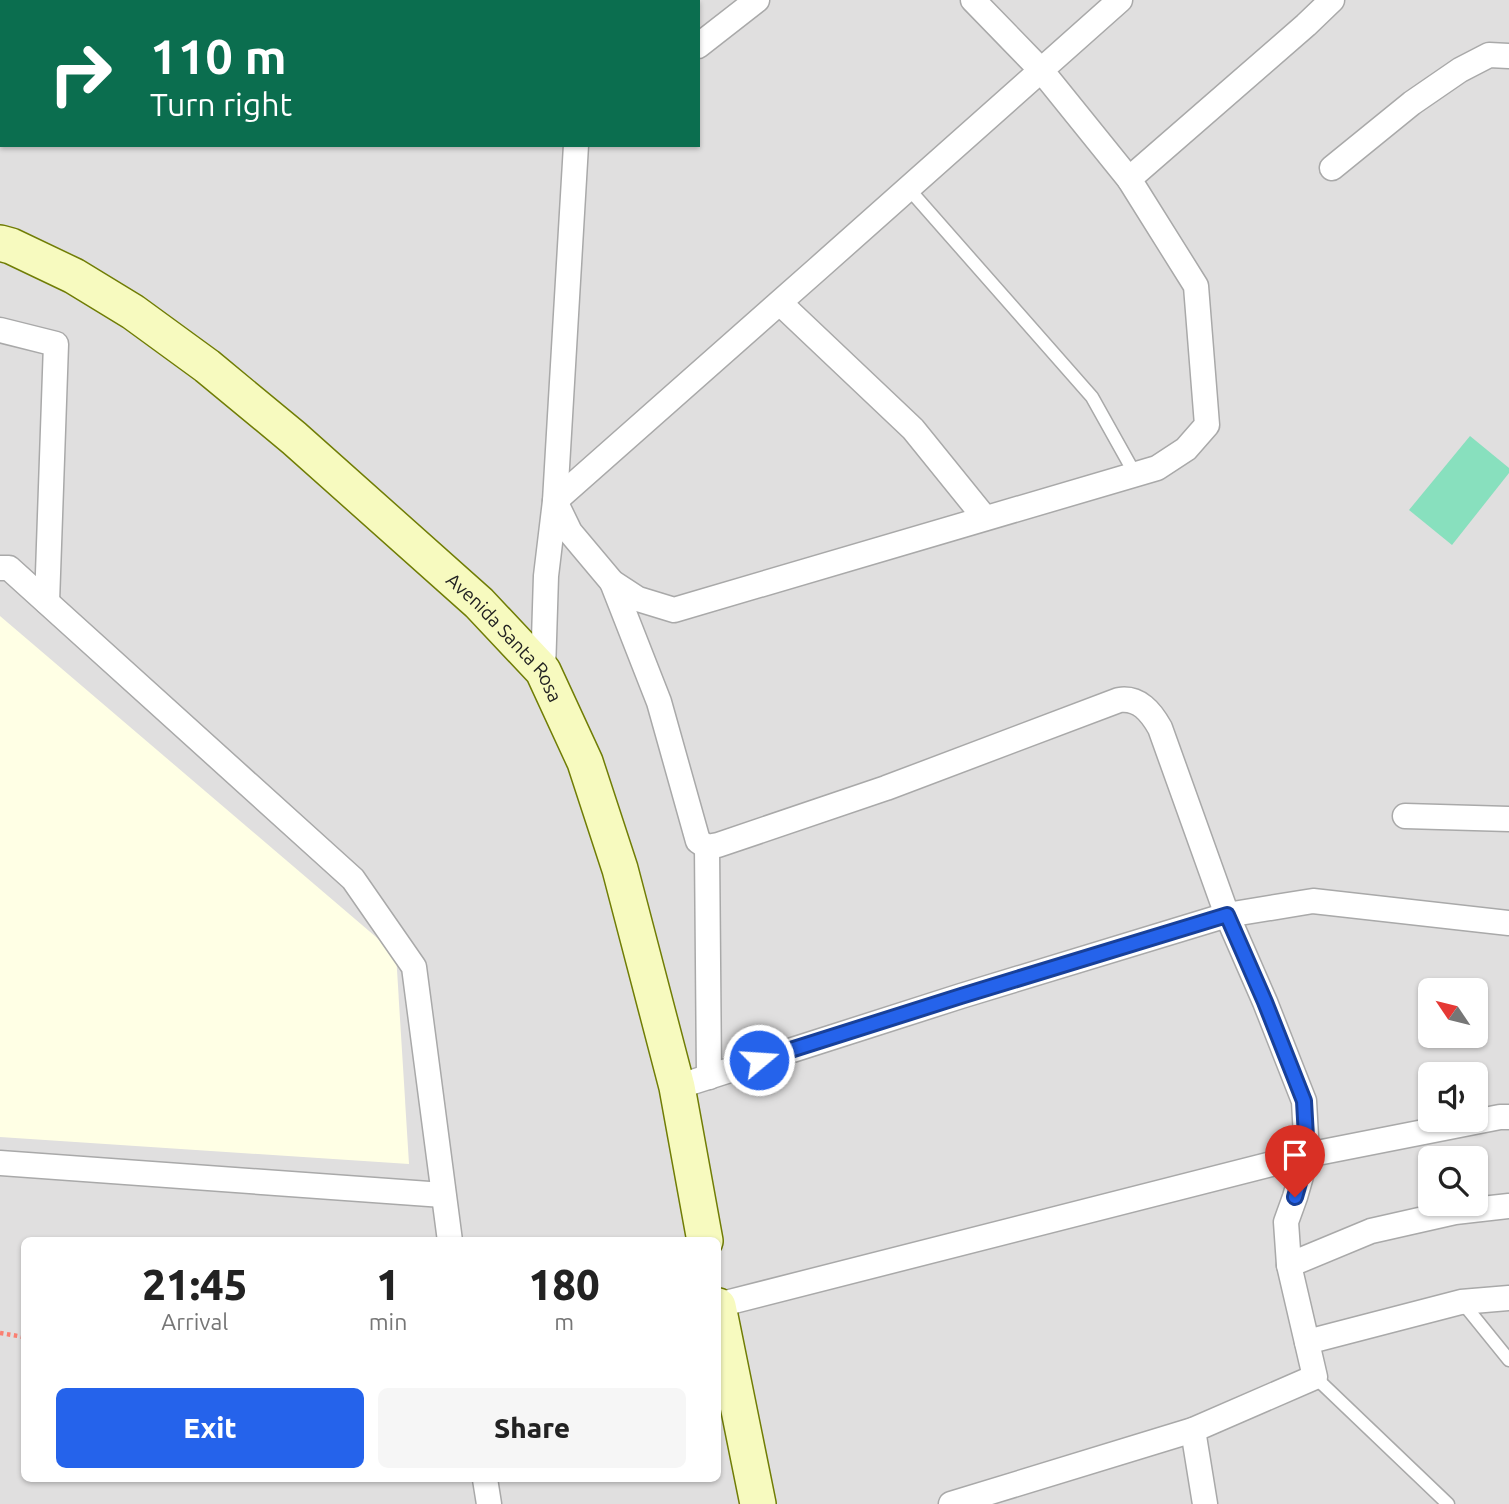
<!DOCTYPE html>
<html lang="en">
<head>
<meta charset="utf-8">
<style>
	:root { --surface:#fff; --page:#f6f6f6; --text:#222; --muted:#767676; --accent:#2563eb }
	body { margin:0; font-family:Ubuntu,sans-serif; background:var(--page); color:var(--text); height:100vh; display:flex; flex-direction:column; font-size:26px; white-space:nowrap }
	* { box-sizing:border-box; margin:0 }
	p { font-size:23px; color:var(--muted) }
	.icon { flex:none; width:38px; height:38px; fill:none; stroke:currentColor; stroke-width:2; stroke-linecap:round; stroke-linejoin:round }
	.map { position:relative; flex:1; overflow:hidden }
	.drawer { position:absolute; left:21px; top:1237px; width:700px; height:245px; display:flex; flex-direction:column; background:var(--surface); border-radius:10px; box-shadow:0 2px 5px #0004 }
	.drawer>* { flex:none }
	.top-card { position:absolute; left:0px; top:0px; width:700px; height:147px; box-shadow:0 2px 5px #0004; background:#0b6e4f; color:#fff; overflow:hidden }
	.needle { width:46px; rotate:305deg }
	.buttons { position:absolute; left:1418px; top:978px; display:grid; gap:14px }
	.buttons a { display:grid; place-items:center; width:70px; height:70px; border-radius:10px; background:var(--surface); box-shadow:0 2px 5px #0004; font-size:35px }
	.pin { position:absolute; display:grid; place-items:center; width:60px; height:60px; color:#fff; margin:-72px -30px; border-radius:50% 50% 50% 0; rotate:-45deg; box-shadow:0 0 7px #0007 }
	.pin .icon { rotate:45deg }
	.me { position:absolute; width:77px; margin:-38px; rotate:72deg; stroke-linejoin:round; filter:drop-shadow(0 0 5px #0008) }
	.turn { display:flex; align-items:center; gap:24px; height:147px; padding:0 35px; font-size:32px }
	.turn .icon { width:91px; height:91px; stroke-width:2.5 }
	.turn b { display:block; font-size:49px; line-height:60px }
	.eta { display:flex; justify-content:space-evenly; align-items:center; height:119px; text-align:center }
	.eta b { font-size:42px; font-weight:800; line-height:49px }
	.button { display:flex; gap:14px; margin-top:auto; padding:14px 35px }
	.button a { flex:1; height:80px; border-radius:10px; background:var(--accent); color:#fff; font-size:28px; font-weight:800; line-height:80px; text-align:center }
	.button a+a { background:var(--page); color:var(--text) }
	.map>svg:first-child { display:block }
</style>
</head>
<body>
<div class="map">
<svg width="1509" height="1504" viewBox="0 0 1509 1504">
	<rect width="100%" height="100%" fill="#f2efe9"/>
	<path fill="#e0dfdf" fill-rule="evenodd" d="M0,0H1509V1504H0ZM2,2H698V145H2ZM1430,990H1475V1036H1430ZM1430,1074H1475V1120H1430ZM1430,1158H1475V1204H1430ZM24,1241H718V1479H24Z"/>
	<path fill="#ffffe5" d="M0,616L396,954L409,1164L0,1137Z"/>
	<path fill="#88e0be" d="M1470,436L1509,468V473L1452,545L1409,510Z"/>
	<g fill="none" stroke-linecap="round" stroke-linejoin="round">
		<defs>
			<g id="lane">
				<path d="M908,188L1092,397L1135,474"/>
				<path d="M1462,1302L1509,1360"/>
				<path d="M1315,1377L1448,1504"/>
			</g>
			<g id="street">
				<path d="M973,0L1041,70L1129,179L1196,286L1207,425L1186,449L1157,468L674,610L638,599L612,582L570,532L555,501C744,335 932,167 1120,0"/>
				<path d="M591,2V0"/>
				<path d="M698,46L757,0"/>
				<path d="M1332,168L1412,103L1460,70L1489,55L1509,56"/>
				<path d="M1129,179L1306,25L1332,0"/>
				<path d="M780,303L913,429L985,518"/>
				<path d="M0,330L56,344L47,602"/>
				<path d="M0,568H9L353,879L414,967L450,1241"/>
				<path d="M612,582L659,702L698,841L707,847L718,845L886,788L1119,700C1139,697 1151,712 1160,728L1227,915L1265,1002L1304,1101L1307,1155L1295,1197L1286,1222L1289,1265L1315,1377L1193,1430L951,1504"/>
				<path d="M543,671L546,576L555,501L576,145"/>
				<path d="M1405,816L1509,819"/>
				<path d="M707,847L709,1077"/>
				<path d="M677,1087L961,996L1227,915L1313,901L1509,923"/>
				<path d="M0,1163L443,1195"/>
				<path d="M1289,1265L1371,1231L1455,1212L1509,1206"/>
				<path d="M718,1305L1307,1155L1500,1117H1509"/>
				<path d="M1307,1342L1461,1302L1509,1298"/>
				<path d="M1193,1430L1205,1504"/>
				<path d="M485,1479L489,1504"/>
			</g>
			<g id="secondary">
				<path id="s1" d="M0,243L11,246L74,276L133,312L207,366L294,438L479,603L543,671L585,762L620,869L677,1087L705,1241"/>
				<path d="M718,1306L758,1504"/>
			</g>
		</defs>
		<use href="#lane" stroke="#a9a9a9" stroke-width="15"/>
		<use href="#street" stroke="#a9a9a9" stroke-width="27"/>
		<use href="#secondary" stroke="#707d05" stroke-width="38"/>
		<path stroke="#fa8072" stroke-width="4.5" stroke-dasharray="3.5 3.5" stroke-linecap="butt" d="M0,1333L24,1337"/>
		<use href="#lane" stroke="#fff" stroke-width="12"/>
		<use href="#street" stroke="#fff" stroke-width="24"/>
		<use href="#secondary" stroke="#f7fabf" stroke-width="35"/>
	</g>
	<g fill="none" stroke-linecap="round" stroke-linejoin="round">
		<defs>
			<path id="route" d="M759,1060L961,996L1227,915L1265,1002L1304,1101L1307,1155L1295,1197"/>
		</defs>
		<use href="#route" stroke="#184099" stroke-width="18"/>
		<use href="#route" stroke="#2563eb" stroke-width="12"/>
	</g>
	<g text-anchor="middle" stroke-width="6" stroke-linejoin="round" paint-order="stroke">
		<g font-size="19" fill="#222" stroke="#fff">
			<text dy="7" stroke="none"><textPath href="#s1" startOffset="646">Avenida Santa Rosa</textPath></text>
		</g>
	</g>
</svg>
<div class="buttons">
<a><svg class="needle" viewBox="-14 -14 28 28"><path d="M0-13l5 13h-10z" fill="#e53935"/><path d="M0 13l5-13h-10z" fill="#767676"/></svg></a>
<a><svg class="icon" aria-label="sound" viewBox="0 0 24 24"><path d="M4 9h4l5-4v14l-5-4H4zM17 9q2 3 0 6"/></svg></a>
<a><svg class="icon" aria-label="search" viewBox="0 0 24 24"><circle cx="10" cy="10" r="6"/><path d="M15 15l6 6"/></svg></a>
</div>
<div class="pin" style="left:1295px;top:1197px;background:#d93025"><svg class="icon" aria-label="arrive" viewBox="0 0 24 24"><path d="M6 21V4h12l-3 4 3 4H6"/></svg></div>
<svg class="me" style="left:759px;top:1060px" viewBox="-20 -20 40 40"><circle r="17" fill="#2563eb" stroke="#fff" stroke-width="3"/><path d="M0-11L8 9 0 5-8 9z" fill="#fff"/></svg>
<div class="top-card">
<div class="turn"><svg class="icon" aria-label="right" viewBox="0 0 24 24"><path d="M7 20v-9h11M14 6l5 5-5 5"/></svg><div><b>110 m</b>Turn right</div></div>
</div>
<section class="drawer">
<div class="eta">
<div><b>21:45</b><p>Arrival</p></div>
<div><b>1</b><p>min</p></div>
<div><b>180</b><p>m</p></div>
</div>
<div class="button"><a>Exit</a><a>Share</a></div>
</section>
</div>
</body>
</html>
